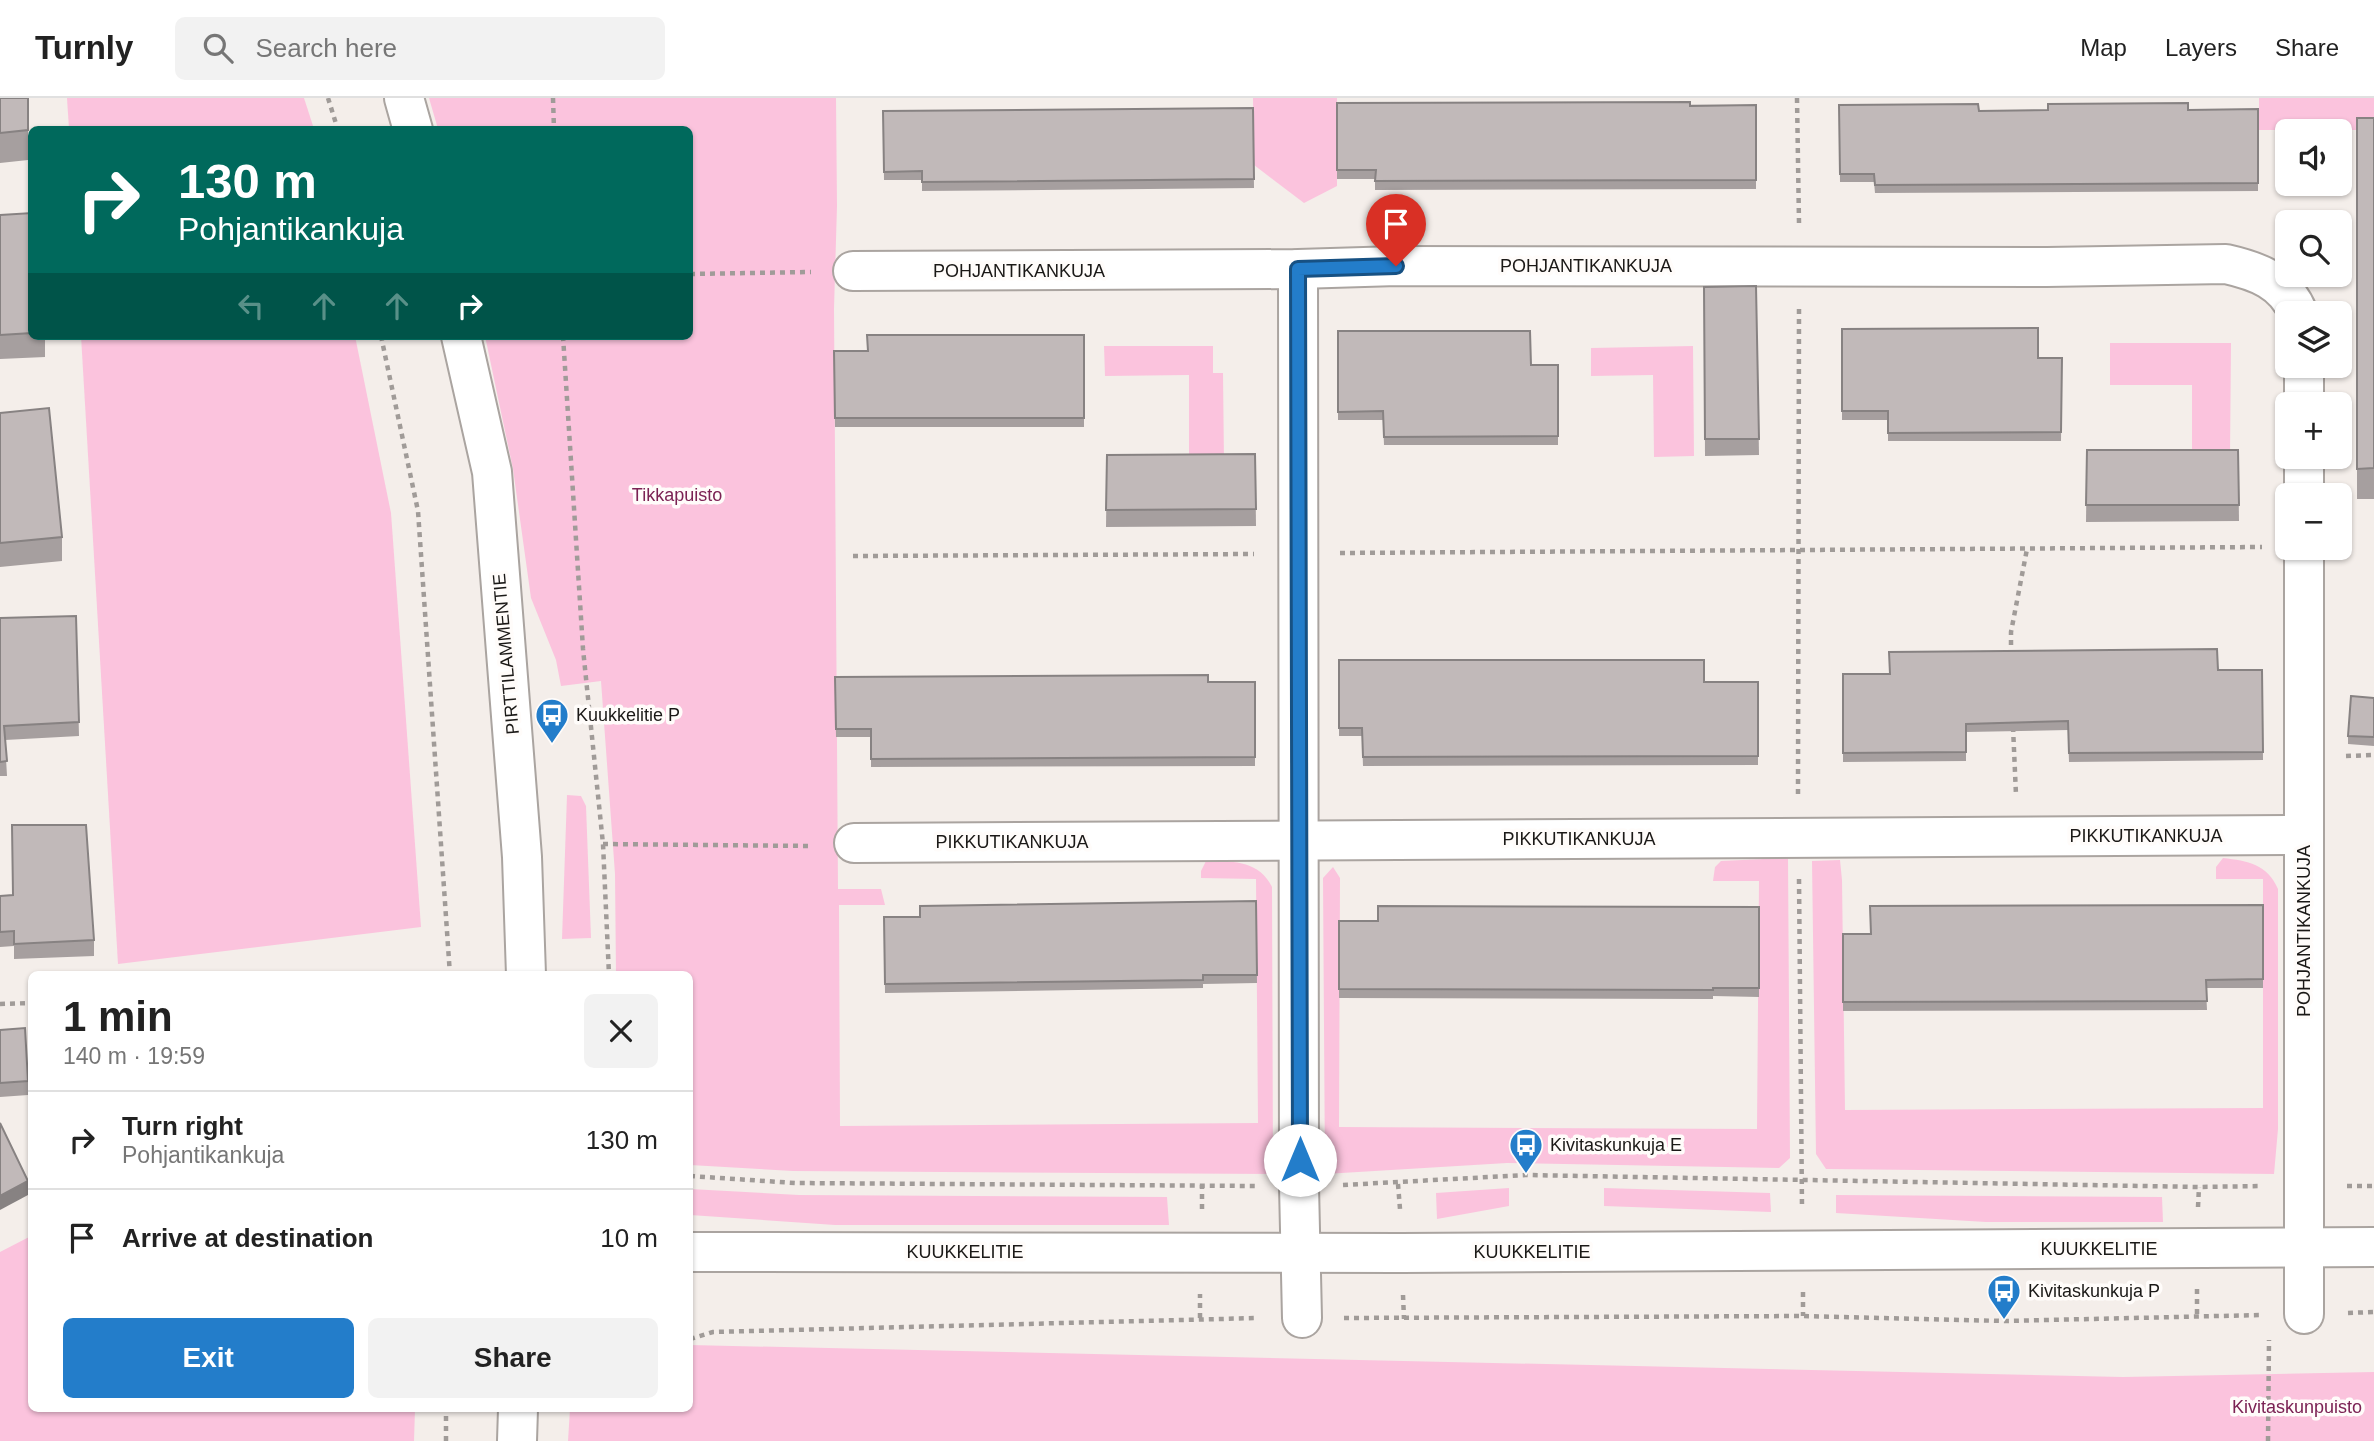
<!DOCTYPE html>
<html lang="en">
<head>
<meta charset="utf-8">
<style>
	:root { --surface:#fff; --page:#f2f2f2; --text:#222; --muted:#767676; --line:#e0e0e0; --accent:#237dca }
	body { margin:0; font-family:Helvetica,sans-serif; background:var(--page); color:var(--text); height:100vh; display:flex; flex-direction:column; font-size:26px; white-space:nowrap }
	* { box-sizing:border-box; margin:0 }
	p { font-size:23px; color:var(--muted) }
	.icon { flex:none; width:38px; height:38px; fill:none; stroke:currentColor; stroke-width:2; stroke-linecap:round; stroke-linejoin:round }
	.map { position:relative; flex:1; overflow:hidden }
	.side { position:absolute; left:28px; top:873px; width:665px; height:441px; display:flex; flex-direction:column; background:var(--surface); border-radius:10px; box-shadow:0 2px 5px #0004 }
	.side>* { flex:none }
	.hud { position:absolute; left:28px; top:28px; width:665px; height:214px; border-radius:10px; box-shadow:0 2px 5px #0004; background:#00695c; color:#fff; overflow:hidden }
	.tools { position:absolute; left:2275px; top:21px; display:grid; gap:14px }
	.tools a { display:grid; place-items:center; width:77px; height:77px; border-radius:10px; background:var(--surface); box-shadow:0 2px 5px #0004; font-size:35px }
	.pin { position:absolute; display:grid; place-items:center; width:60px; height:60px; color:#fff; margin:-72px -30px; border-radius:50% 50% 50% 0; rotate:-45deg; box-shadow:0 0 7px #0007 }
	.pin .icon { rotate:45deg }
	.me { position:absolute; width:77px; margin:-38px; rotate:0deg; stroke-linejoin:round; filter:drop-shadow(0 0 5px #0008) }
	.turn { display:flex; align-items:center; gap:24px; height:147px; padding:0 35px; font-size:32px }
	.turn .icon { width:91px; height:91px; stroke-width:2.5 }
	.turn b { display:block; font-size:49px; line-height:60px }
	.lanes { display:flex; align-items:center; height:66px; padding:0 35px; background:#0003; justify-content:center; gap:35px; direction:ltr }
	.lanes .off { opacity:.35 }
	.round { display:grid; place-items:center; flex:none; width:74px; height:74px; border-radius:10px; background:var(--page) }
	.summary { display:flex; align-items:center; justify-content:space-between; height:119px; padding:0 35px }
	h1 { font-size:42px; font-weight:800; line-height:52px }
	.primary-button { display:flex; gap:14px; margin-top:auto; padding:14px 35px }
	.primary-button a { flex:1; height:80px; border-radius:10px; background:var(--accent); color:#fff; font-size:28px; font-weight:800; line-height:80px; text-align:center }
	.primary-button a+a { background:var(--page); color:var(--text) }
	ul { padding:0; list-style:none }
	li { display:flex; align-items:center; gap:21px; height:98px; padding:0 35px; border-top:2px solid var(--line) }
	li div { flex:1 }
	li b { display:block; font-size:26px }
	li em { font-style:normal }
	header { display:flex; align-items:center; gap:42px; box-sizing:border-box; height:98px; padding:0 35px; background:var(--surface); border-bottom:2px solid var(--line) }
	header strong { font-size:33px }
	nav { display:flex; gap:38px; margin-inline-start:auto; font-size:24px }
	.search { width:490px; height:63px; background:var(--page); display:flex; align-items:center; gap:18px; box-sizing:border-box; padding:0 24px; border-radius:10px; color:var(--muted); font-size:26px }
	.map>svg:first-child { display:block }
</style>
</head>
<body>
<header>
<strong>Turnly</strong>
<div class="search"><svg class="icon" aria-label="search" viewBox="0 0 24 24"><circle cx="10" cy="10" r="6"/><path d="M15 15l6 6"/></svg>Search here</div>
<nav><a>Map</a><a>Layers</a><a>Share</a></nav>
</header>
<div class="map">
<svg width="2374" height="1343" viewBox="0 0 2374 1343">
	<rect width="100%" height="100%" fill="#f4eeea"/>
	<g fill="#fbc3dd">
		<path d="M67,0H304L314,31H69Z"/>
		<path d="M429,0H836L837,108L834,211L838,791H881L885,807H839L840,1028L1258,1025L1256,781L1201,780V773L1206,763C1231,763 1259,762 1272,789L1273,1076L793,1073L690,1067V877H616L615,776L601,583L561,588L556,562L531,500L513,371L485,238H690V32L438,31Z"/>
		<path d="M1253,0H1337V88L1304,105L1254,67Z"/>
		<rect x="2259" y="0" width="115" height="32"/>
		<path d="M81,238H355L391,415L421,829L118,866Z"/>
		<path d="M2110,245H2231L2230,358H2192V287H2110Z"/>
		<path d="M1104,248H1213V275H1223L1224,365H1189V277L1105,278Z"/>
		<path d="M1693,248L1694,358L1654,359L1653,277L1591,278V250Z"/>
		<path d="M567,697L581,698L586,708L591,840L562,841Z"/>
		<path d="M1788,760L1790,1060L1779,1070L1507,1065L1325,1076L1323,780L1333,769L1340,780L1339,1029L1757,1031L1759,783H1713L1715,769L1721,763Z"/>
		<path d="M2223,760C2248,763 2267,766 2278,791V1031L2274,1076L1826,1071L1816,1056L1812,763L1840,762L1842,782L1845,1012L2263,1010V781H2216V769Z"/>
		<path d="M1509,1090V1108L1437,1121L1436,1095Z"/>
		<path d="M1604,1090L1770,1095L1771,1114L1604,1108Z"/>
		<path d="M690,1091L799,1097L1167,1099L1169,1127H835L690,1117Z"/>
		<path d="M1836,1097L2162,1099L2163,1124H1986L1836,1115Z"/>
		<path d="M31,1138L32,1311H415L414,1343H0V1154Z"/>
		<path d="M690,1247L2123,1279L2374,1274V1343H568L570,1311H690Z"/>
	</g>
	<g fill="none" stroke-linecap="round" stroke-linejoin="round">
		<defs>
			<g id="minor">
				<path d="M404,0L413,32"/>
				<path d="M1298,171L1299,1088L1302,1220"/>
				<path d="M853,173L1298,171L1397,168L2047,169L2226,166C2257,173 2285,183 2298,215"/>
				<path d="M461,238L492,374L522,759L526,877"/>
				<path d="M2304,268V306"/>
				<path d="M2304,359V397"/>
				<path d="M2304,450V1216"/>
				<path d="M854,745L2304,737"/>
				<path d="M690,1154L1402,1155L2374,1149"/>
				<path d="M517,1343L518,1311"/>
			</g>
		</defs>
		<use href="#minor" stroke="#aaa4a0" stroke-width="42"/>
		<g stroke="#a09b98" stroke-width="4.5" stroke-dasharray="5 5" stroke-linecap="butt">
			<path d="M328,0L338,32"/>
			<path d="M553,0L554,32"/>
			<path d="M1797,0L1799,125"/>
			<path d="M690,176L811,174"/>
			<path d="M381,238L418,413L450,877"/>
			<path d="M563,238L583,551L603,746L609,877"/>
			<path d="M1340,455L2262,449"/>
			<path d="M853,458L1254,456"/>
			<path d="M2011,557V534L2027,451"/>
			<path d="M2013,629L2016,697"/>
			<path d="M2346,658L2374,657"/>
			<path d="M1798,696L1799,211"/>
			<path d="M603,746L812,748"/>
			<path d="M1799,781L1802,1109"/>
			<path d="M0,906L32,905"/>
			<path d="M690,1078L795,1085L1257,1088"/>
			<path d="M1398,1086L1400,1111"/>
			<path d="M1343,1087L1526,1077L2199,1089L2261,1088"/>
			<path d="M2347,1088H2374"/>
			<path d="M2198,1109L2199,1089"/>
			<path d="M1202,1111V1087"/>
			<path d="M2197,1191V1218"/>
			<path d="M1803,1194V1218"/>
			<path d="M1403,1197L1404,1221"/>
			<path d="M2348,1215L2374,1214"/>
			<path d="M1200,1220V1196"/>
			<path d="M1344,1220L1803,1218L2004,1223L2262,1217"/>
			<path d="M690,1241L713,1234L1258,1220"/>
			<path d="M446,1343V1311"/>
			<path d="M2268,1343L2269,1242"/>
		</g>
		<use href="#minor" stroke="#fff" stroke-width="38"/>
	</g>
	<g fill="#a69f9f">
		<path d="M0,0H28V62L0,65Z"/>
		<path d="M1337,5L1756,7V91L1375,92V81H1337Z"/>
		<path d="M1839,7L1979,13L2258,11V93L1875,95L1874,84H1840Z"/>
		<path d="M1253,10L1254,90L922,93V82H884L883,13Z"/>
		<rect x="2357" y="20" width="17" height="381"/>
		<path d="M32,115V238H45V259L0,261V117Z"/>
		<path d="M1756,188L1759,357L1705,358L1704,189Z"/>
		<path d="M1842,231L2038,260H2062L2061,343H1888V322H1842Z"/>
		<path d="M1338,233L1531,267H1558V347H1384L1383,322H1338Z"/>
		<path d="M1084,237V329H835L834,253H867Z"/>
		<path d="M0,315L62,439V463L0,469Z"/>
		<path d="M2087,352H2238L2239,423L2086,424Z"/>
		<path d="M1255,356L1256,428L1106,429L1107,357Z"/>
		<path d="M76,518L79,638L5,642L7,678H0V520Z"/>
		<path d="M1339,562L1704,584H1758V667L1363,668L1362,638H1339Z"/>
		<path d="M2262,572L2263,662L2069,664L2068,632L1966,634V663L1843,664V576Z"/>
		<path d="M835,579L1255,584V668L871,669V639H836Z"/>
		<path d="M2374,600V648L2348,646V638Z"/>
		<path d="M0,798L94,842V858L14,861V848L0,849Z"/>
		<path d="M1256,803L1257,885L1203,886V890L885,895L884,819H920Z"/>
		<path d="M2263,807V890H2206L2207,912L1843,913V836H1871Z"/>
		<path d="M1759,809V899L1713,898V901L1339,900V823H1378Z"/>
		<path d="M0,932L28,983V997L0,999Z"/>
	</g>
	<path fill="#878282" d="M28,1083V1097L0,1112V1098Z"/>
	<g fill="#c1b9b9" stroke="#878282" stroke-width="2">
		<path d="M0,0H28V32L0,35Z"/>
		<path d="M1690,4V8L1756,7V82L1375,83L1376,72H1337V5Z"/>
		<path d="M2188,5V12L2258,11V85L1875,87L1874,76H1840L1839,7L1978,6L1979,13L2048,12V6Z"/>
		<path d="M1253,10L1254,81L922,84V73L884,74L883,13Z"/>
		<path d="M2357,20H2374V370L2357,371Z"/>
		<path d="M32,115V235L0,237V117Z"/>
		<path d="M1756,188L1759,341H1705L1704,189Z"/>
		<path d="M2038,230V260H2062L2061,334L1888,335V313H1842V231Z"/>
		<path d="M1338,233H1530L1531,267H1558V338L1384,339L1383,313L1338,314Z"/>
		<path d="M867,237H1084V320H835L834,253H868Z"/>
		<path d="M49,310L62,439L0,445V315Z"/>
		<path d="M2087,352H2238L2239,407H2086Z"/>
		<path d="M1255,356L1256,411L1106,412L1107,357Z"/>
		<path d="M76,518L79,624L4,628L7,663L0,664V520Z"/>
		<path d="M2217,551L2218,572H2262L2263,654L2069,655L2068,623L1966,626V654L1843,655V576H1890L1889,554Z"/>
		<path d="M1339,562H1704V584H1758V658L1363,659L1362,630H1339Z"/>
		<path d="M1208,577V584H1255V659L871,661V631H836L835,579Z"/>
		<path d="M2351,598L2374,600V639L2348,638Z"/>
		<path d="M12,727H86L94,842L14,846V833L0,834V798L13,797Z"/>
		<path d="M1256,803L1257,877H1203V882L885,886L884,819H920V808Z"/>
		<path d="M2263,807V881L2206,882L2207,903L1843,904V836H1871L1870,808Z"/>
		<path d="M1378,808L1759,809V890H1713V892L1339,891V823H1378Z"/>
		<path d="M25,930L28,983L0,985V932Z"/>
		<path d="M0,1025L28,1083L0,1098Z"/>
	</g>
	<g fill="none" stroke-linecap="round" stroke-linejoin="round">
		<defs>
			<path id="route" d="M1300,1062L1298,171L1396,168"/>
		</defs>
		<use href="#route" stroke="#175183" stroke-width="18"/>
		<use href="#route" stroke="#237dca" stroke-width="12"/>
	</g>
	<defs>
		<symbol id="bus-pin" viewBox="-11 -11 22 30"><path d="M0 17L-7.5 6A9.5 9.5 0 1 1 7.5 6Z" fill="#237dca" stroke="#fffcfa"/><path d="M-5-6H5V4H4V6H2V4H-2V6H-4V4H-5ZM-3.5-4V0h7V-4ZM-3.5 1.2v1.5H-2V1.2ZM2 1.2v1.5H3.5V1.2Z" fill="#fff"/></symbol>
	</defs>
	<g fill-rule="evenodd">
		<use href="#bus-pin" x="533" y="598" width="38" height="52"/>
		<use href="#bus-pin" x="1507" y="1028" width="38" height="52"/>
		<use href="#bus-pin" x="1985" y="1174" width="38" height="52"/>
	</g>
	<g text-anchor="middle" stroke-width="7" stroke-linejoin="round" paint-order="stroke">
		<g font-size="18" fill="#1b1917" stroke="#fffcfa">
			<text x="1586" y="174">POHJANTIKANKUJA</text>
			<text x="1019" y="179">POHJANTIKANKUJA</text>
			<text transform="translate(506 556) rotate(-95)" y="6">PIRTTILAMMENTIE</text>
			<text x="2146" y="744">PIKKUTIKANKUJA</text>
			<text x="1579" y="747">PIKKUTIKANKUJA</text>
			<text x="1012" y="750">PIKKUTIKANKUJA</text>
			<text transform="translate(2304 833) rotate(-90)" y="6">POHJANTIKANKUJA</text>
			<text x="2099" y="1157">KUUKKELITIE</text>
			<text x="965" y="1160">KUUKKELITIE</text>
			<text x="1532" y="1160">KUUKKELITIE</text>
		</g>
		<g font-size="18" fill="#7b2254" stroke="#fffcfa">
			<text x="677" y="403">Tikkapuisto</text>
			<text x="2297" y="1315">Kivitaskunpuisto</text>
		</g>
		<g font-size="18" fill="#1b1917" stroke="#fffcfa" text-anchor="start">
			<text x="576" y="623">Kuukkelitie P</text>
			<text x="1550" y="1053">Kivitaskunkuja E</text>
			<text x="2028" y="1199">Kivitaskunkuja P</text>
		</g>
	</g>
</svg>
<div class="tools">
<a><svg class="icon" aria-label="sound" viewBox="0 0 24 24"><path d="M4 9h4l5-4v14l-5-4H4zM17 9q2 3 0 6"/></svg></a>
<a><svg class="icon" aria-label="search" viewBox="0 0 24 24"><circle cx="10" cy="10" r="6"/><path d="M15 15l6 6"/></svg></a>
<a><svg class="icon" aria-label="layers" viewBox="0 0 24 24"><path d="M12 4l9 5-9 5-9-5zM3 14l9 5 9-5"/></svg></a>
<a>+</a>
<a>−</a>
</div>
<div class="pin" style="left:1396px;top:168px;background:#d93025"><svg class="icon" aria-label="arrive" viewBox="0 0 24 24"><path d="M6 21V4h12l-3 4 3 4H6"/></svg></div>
<svg class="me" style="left:1300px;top:1062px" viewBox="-20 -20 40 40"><circle r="19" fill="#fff"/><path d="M0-13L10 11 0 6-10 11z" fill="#237dca"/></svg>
<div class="hud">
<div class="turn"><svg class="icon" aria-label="right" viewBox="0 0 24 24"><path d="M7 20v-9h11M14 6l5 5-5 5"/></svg><div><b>130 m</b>Pohjantikankuja</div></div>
<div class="lanes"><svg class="icon off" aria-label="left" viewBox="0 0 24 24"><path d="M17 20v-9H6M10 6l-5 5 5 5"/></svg><svg class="icon off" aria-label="ahead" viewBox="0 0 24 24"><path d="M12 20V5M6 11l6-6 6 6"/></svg><svg class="icon off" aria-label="ahead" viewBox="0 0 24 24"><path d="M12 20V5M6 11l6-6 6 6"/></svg><svg class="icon" aria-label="right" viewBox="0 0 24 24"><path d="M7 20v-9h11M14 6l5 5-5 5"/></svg></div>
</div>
<section class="side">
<div class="summary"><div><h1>1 min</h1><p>140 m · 19:59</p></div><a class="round"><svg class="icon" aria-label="close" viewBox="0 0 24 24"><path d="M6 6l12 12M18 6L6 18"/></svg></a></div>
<ul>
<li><svg class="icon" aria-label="right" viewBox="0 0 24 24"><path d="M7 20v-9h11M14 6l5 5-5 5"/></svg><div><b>Turn right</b><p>Pohjantikankuja</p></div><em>130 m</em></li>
<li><svg class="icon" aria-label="arrive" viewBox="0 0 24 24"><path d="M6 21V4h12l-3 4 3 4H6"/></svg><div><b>Arrive at destination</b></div><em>10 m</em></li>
</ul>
<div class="primary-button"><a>Exit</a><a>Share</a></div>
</section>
</div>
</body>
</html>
